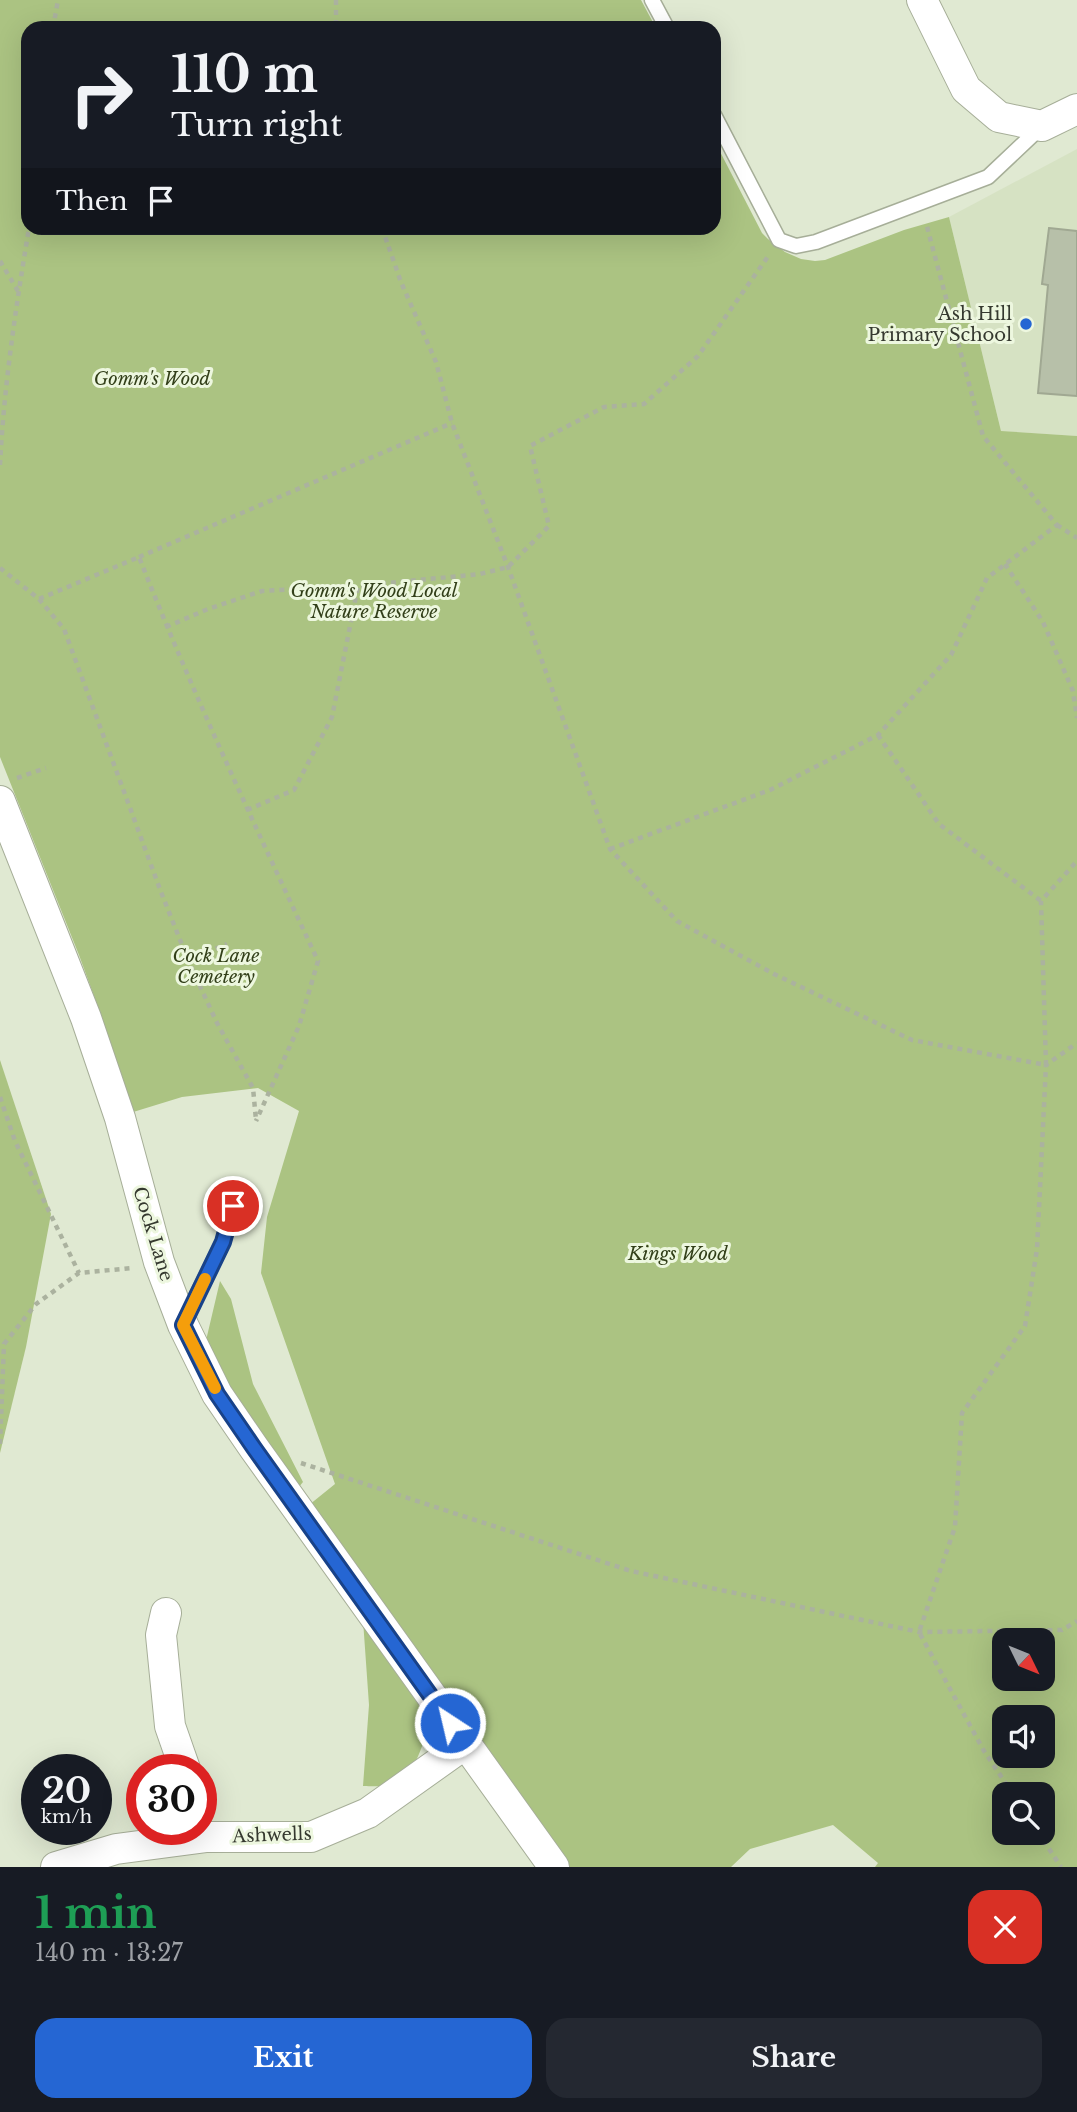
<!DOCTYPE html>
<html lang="en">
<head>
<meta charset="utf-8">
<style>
	:root { --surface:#171b24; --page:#242831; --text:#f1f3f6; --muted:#9ea1a6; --accent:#2566d3 }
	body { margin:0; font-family:"Libre Baskerville",serif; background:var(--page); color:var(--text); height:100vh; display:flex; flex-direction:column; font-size:26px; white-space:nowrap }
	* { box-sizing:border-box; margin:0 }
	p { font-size:23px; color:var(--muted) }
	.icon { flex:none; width:38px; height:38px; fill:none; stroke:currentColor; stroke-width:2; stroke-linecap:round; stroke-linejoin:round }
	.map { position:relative; height:1867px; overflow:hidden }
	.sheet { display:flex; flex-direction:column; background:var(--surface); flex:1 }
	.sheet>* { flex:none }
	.hud { position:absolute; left:21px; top:21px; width:700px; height:214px; border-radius:21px; box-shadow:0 7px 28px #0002; background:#171b24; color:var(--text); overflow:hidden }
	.needle { width:46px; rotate:133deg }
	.controls { position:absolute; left:992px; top:1628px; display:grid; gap:14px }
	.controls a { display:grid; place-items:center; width:63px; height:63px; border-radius:14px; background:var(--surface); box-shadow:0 7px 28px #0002; font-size:35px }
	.speed { position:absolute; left:21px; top:1754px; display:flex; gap:14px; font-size:35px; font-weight:700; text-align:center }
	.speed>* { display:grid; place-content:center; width:91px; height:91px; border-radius:50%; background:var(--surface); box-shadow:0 7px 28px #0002; line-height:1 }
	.speed small { font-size:18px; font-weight:400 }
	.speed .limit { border:10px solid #d22; background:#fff; color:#111 }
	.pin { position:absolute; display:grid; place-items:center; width:60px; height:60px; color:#fff; margin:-30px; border:4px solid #fff; border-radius:50%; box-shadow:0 2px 7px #0007 }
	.me { position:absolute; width:77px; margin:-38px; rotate:325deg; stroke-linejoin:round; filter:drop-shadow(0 0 5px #0008) }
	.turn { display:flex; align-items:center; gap:24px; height:147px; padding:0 35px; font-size:32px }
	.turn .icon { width:91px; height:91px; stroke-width:2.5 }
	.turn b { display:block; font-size:49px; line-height:60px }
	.then { display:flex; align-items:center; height:66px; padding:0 35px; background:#0003; gap:14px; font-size:26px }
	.round { display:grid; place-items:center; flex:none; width:74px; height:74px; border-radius:21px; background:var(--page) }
	.head { display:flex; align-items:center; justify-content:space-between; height:119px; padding:0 35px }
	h1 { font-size:42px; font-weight:700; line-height:52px; color:#1e9e55 }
	.button { display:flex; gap:14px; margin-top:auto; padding:14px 35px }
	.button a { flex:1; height:80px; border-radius:21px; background:var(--accent); color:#fff; font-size:28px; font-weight:700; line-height:80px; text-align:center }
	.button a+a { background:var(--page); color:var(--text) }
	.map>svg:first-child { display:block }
</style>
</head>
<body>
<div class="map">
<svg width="1077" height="1867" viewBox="0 0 1077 1867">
	<rect width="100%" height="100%" fill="#e0e9d2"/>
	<path fill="#d6e2c3" d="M1077,149V436L1001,431L949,217Z"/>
	<g fill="#abc382" fill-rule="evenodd">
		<path d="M0,0H641L656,28H28V228H714V140L762,233L768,239L785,252L801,259L815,261L825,260L904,230L949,217L1001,431L1077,436V1867H875L878,1863L833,1825L750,1849L731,1867H561L309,1505L335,1484L261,1273L267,1217L299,1111L258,1088L182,1097L130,1113L101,1015L79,955L0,757ZM1004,1640H1043V1678H1004ZM1004,1717H1043V1755H1004ZM1004,1794H1043V1832H1004Z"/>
		<path d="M0,1060L51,1214L26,1347L0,1453Z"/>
		<path d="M220,1281L231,1299L253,1384L303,1482L298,1488L204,1349Z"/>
		<path d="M363,1620C386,1653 438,1708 421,1749C417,1759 415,1764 407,1771C386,1786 389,1787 363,1786L369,1705Z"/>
	</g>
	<path fill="#b7c0a9" stroke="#a0a892" stroke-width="2" d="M1049,228L1077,231V396L1038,393L1048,285L1042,284Z"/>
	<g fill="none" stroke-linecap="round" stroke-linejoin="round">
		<defs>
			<g id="service">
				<path d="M652,0L667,28"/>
				<path d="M714,115L779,240L796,246L816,242L988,177L1041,127"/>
				<path d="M183,1323L223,1242L233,1206"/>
			</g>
			<g id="minor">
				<path d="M922,0L966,89L999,117L1042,126L1077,109"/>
				<path d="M0,801L86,1018L120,1118L159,1262L183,1325L217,1394L254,1448L554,1867"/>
				<path d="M166,1613L161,1635L170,1726L185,1769"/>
				<path d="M56,1867L116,1849L207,1837H311L368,1813L465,1744"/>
			</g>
		</defs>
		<use href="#service" stroke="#a6ae98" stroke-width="17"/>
		<use href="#minor" stroke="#a6ae98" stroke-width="32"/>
		<g stroke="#abb29f" stroke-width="4.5" stroke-dasharray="5 5" stroke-linecap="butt">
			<path d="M336,0V28"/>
			<path d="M53,28L58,0"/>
			<path d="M382,228L401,282L436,362L452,423L508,567L610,849L677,921L774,974L912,1040L1046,1065L1041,901L1077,861"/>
			<path d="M0,261L18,291"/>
			<path d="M0,465C4,385 16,306 29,228"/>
			<path d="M1057,525L1077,538"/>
			<path d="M139,557L452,423"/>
			<path d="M1005,564L1043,622L1073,691L1077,718"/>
			<path d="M0,568L39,599L139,557C193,694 256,828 318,961L299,1026L256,1121"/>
			<path d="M39,599L64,629L161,892L188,960L217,1023L253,1088L256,1120"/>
			<path d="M166,627L208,609L262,591L358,586"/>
			<path d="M878,735L939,824L1041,901"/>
			<path d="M17,778L46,768"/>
			<path d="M247,810L294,790L332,717L358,586L480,574L508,567L549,526L530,446L604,407L644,404L698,356L769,255"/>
			<path d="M610,849L770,790L878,735L951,655L987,578L1057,525L983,436L926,223"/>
			<path d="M188,960L227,944"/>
			<path d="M0,1097L15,1141L79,1273"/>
			<path d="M0,1444L4,1344L36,1304L79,1273L132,1268"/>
			<path d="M301,1463L631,1571L919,1632L1062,1630L1077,1621"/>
			<path d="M1013,1794L984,1751L919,1632L955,1527L962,1413L1025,1326L1037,1249L1046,1065L1077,1043"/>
			<path d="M1038,1832L1061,1867"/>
		</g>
		<use href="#service" stroke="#fff" stroke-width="14"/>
		<use href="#minor" stroke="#fff" stroke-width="30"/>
	</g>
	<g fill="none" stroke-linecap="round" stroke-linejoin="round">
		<defs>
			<path id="route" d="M233,1206L223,1242L183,1325L217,1394L254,1448L450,1723"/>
		</defs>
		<use href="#route" stroke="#184289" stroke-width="18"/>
		<use href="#route" stroke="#2566d3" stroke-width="12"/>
		<path stroke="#f59e0b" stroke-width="12" d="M205,1279L183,1325L215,1388"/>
	</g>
	<circle fill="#2566d3" stroke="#edf7df" stroke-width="2.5" cx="1026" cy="324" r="7"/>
	<g text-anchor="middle" stroke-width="6" stroke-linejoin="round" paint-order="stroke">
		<g font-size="18" fill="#35392f" stroke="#edf7df" text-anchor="end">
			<text x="1012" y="320">Ash Hill<tspan x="1012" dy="21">Primary School</tspan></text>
		</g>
		<g font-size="18" font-style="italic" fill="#323f19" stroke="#edf7df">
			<text x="152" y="385">Gomm's Wood</text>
			<text x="374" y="597">Gomm's Wood Local<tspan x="374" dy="21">Nature Reserve</tspan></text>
			<text x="216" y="962">Cock Lane<tspan x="216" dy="21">Cemetery</tspan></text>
			<text x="678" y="1260">Kings Wood</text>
		</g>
		<g font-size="18" fill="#35392f" stroke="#edf7df">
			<text transform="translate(153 1234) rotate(73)" y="6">Cock Lane</text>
			<text transform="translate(272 1835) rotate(-2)" y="6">Ashwells</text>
		</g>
	</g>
</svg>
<div class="controls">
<a><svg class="needle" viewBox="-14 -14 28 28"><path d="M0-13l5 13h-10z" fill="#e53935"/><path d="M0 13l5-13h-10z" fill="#9ea1a6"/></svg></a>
<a><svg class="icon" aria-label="sound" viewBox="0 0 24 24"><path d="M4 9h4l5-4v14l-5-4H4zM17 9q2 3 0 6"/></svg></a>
<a><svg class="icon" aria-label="search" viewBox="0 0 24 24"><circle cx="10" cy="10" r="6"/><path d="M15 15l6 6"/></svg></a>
</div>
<div class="speed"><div>20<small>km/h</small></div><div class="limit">30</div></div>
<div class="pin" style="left:233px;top:1206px;background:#d93025"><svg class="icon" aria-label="arrive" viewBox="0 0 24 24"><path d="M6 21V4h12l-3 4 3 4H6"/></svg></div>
<svg class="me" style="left:450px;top:1723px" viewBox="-20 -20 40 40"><circle r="17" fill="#2566d3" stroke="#fff" stroke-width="3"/><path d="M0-11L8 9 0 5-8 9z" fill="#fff"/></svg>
<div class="hud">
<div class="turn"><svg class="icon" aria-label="right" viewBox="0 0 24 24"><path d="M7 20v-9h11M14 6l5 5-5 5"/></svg><div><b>110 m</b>Turn right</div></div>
<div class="then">Then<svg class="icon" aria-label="arrive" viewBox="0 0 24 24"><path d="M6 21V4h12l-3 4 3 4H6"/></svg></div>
</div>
</div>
<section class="sheet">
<div class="head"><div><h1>1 min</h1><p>140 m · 13:27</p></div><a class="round" style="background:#d93025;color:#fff"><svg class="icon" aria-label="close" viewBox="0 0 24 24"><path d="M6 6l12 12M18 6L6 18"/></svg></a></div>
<div class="button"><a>Exit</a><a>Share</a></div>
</section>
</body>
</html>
